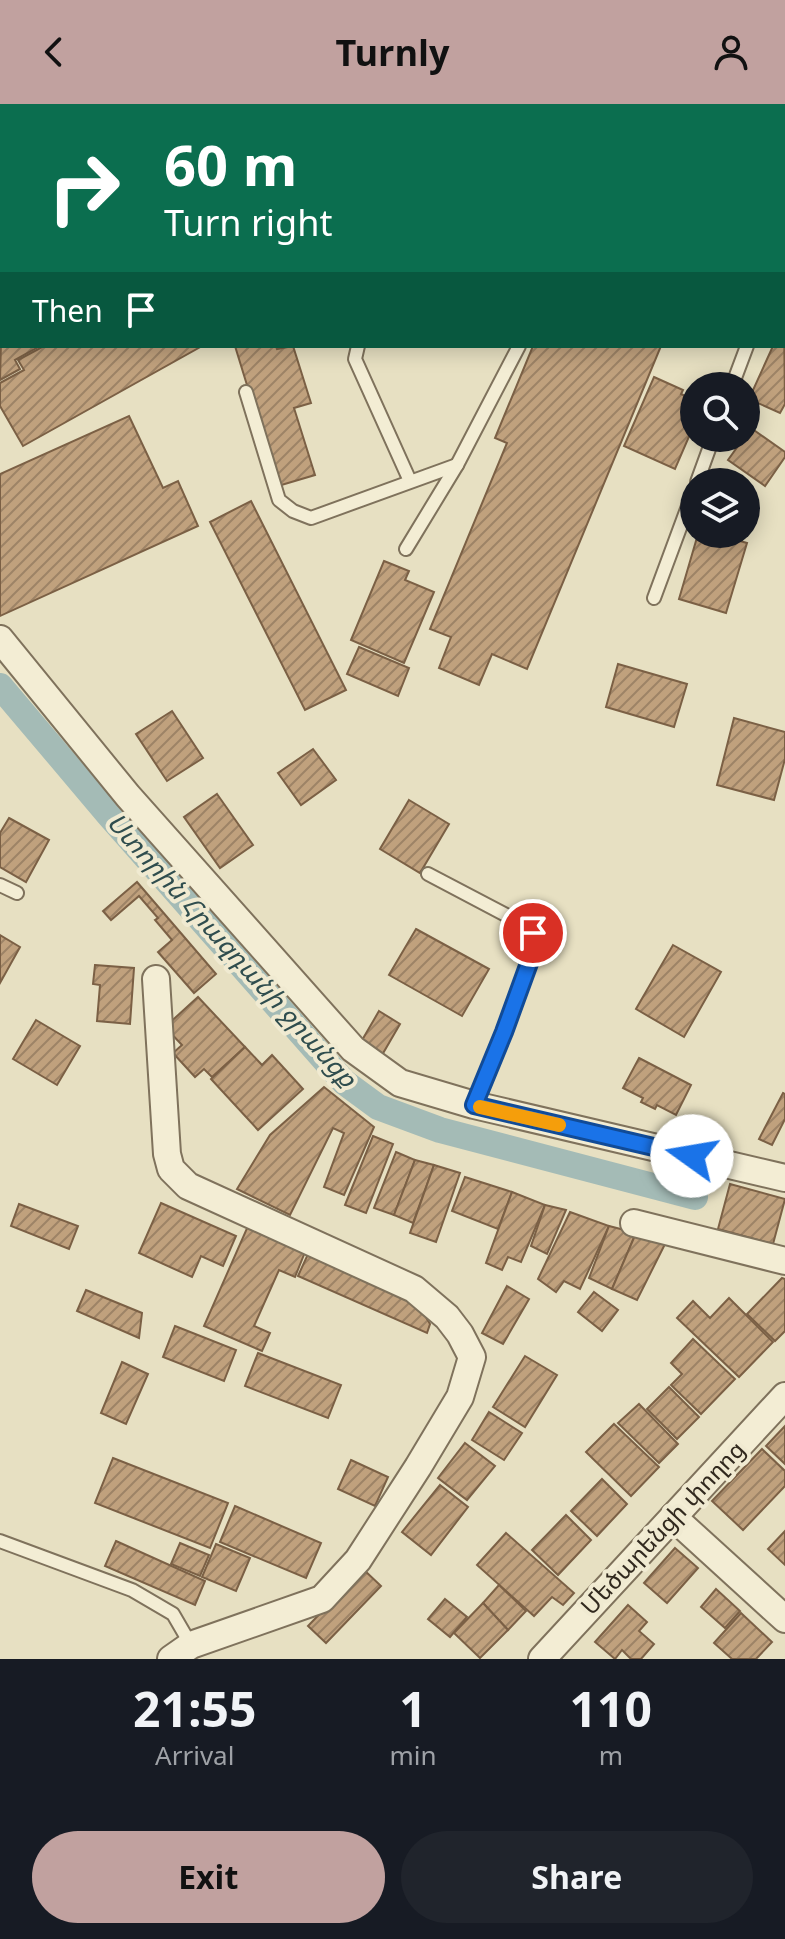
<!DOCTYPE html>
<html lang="en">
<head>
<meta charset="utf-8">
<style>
	:root { --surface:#171b24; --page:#20242c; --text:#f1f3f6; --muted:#9ea1a6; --accent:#c1a19f }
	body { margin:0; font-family:Georgia,"Noto Sans Armenian",serif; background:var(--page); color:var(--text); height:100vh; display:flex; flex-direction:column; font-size:30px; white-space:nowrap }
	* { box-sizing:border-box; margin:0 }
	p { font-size:26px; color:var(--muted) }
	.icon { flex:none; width:44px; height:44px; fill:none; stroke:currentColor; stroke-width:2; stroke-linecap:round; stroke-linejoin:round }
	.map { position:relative; height:1555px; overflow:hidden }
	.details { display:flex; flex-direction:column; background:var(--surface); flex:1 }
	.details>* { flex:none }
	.banner { position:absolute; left:0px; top:0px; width:786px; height:244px; box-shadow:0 4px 20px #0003; background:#0b6e4f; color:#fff; overflow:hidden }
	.buttons { position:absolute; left:680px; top:268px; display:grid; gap:16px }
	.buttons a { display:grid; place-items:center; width:80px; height:80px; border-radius:50%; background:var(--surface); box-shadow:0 4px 20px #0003; font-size:40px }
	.pin { position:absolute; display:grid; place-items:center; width:68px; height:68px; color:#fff; margin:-34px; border:4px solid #fff; border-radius:50%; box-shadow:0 2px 8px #0007 }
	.me { position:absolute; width:88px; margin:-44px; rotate:283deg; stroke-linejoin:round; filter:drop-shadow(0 0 6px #0008) }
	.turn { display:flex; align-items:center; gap:28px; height:168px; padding:0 32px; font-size:36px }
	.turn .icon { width:104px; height:104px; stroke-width:2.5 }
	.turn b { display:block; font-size:56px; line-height:68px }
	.then { display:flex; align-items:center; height:76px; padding:0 32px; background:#0003; gap:16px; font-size:30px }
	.eta { display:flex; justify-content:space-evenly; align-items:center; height:136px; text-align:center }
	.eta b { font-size:48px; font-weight:700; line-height:56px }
	.action { display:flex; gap:16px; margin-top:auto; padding:16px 32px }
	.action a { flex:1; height:92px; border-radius:48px; background:var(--accent); color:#111; font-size:32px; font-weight:700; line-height:92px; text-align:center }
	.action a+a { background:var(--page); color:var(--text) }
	header { display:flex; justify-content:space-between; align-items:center; height:104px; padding:0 32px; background:var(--accent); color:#111; font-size:36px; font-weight:700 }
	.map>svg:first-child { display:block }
</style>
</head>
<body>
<header><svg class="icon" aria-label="back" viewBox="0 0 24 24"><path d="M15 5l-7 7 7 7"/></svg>Turnly<svg class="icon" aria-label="person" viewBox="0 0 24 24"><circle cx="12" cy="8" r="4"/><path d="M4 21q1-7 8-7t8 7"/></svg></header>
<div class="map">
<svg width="785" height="1555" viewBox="0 0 785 1555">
	<defs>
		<pattern id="building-hatch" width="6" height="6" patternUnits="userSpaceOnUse" patternTransform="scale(2)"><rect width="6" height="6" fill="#c0a17d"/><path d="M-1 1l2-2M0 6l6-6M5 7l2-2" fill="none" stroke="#9d8366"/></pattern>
	</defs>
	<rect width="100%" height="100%" fill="#e7e0c2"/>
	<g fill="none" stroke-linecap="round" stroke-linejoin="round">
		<path stroke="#a4bbb6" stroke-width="26" d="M0,582L109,711L344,978L378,1003L440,1026L695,1093"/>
	</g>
	<g fill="url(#building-hatch)" stroke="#7b6045" stroke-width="2">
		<path d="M2,199V242H40L15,256L20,265L0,276Z"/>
		<path d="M784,218L785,300L780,309L749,295L773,242H784Z"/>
		<path d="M44,242H202L23,342L0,302V279L24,266L18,256Z"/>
		<path d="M235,242H276L277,245L293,242L311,299L294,304L315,371L278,382Z"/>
		<path d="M533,242H661L527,565L492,550L479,581L439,564L451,533L430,525L507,339L495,334Z"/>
		<path d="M654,273L683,286L681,290L694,296V321L675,365L624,342Z"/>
		<path d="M129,312L163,384L178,377L198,422L0,512V370Z"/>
		<path d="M751,324L785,348V353L765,382L728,356Z"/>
		<path d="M251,397L346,586L305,606L210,418Z"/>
		<path d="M698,430H715L747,439L726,509L679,495Z"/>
		<path d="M384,457L409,467L405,476L434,488L404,559L351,536Z"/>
		<path d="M359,543L409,564L398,592L347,570Z"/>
		<path d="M618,560L687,580L674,623L606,603Z"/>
		<path d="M172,607L203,654L167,677L136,630Z"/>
		<path d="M734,614L785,628V655L774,696L717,681Z"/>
		<path d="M313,645L336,676L301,701L278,669Z"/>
		<path d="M217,690L253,741L220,764L184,713Z"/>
		<path d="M409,696L449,720L420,769L380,745Z"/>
		<path d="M9,714L49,736L26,778L0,763V729Z"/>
		<path d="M137,778L216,870L194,889L158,848L172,836L155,816L158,814L139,792L111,816L103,807Z"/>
		<path d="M416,825L489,865L462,912L389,871Z"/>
		<path d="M0,831L20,843L0,879Z"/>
		<path d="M673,841L721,868L684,933L636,905Z"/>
		<path d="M95,861L134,864L130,920L97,917L100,881L93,880Z"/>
		<path d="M198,893L245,943L212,973L204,965L195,973L173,949L182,941L165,923Z"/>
		<path d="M379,907L400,920L382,951L361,938Z"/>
		<path d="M36,916L80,942L57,981L13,955Z"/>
		<path d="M245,943L262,961L272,951L303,985L258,1026L211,975Z"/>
		<path d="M639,954L691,981L676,1011L657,1001L655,1005L641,998L643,994L623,984Z"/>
		<path d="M324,983L374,1023L344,1091L324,1083L344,1029L333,1024L290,1111L237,1085L270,1031Z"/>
		<path d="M783,989L785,990V1015L772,1041L759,1035Z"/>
		<path d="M373,1032L393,1040L366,1109L345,1101Z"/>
		<path d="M396,1048L415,1056L394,1111L374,1104Z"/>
		<path d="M415,1056L434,1061L413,1119L394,1111Z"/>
		<path d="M434,1061L460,1069L436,1138L410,1129Z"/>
		<path d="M465,1073L512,1088L498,1125L452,1107Z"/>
		<path d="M730,1080L785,1095L773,1140L718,1125Z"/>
		<path d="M512,1088L545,1101L521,1158L508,1153L502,1166L486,1159Z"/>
		<path d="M161,1099L236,1132L223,1162L201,1152L192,1173L139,1149Z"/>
		<path d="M19,1100L78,1122L69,1145L11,1122Z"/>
		<path d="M545,1101L566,1106L547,1150L531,1142Z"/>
		<path d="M570,1108L609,1122L580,1185L564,1177L556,1188L538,1175Z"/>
		<path d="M248,1122L305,1148L295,1173L279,1166L254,1222L270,1229L262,1247L204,1222Z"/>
		<path d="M609,1122L636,1129L612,1185L589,1174Z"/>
		<path d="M636,1129L666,1138L637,1196L612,1185Z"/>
		<path d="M308,1150L417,1198L430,1220L427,1229L298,1172Z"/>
		<path d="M782,1174L785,1175V1227L775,1237L747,1210Z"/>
		<path d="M507,1182L529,1195L503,1240L482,1229Z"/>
		<path d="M86,1186L142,1209L139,1234L77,1207Z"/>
		<path d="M594,1188L618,1206L602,1227L578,1208Z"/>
		<path d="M729,1194L773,1238L739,1273L677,1214L693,1197L710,1214Z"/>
		<path d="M175,1222L236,1246L224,1277L163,1253Z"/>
		<path d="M693,1235L735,1275L701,1310L671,1281L682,1270L671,1259Z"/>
		<path d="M258,1249L341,1281L328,1314L245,1282Z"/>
		<path d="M525,1252L557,1271L525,1323L493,1303Z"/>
		<path d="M122,1258L148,1270L126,1320L101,1309Z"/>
		<path d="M669,1283L699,1313L677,1335L647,1305Z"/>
		<path d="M639,1300L678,1340L659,1359L618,1319Z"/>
		<path d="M489,1308L522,1329L504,1356L472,1336Z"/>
		<path d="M614,1320L659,1363L631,1392L586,1348Z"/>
		<path d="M785,1322V1360L766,1342Z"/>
		<path d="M465,1339L495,1362L467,1396L438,1374Z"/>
		<path d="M762,1345L785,1367V1382L743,1426L712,1397Z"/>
		<path d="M113,1354L228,1399L210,1444L95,1399Z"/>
		<path d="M351,1356L388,1373L375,1402L338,1385Z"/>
		<path d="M602,1375L627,1400L597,1432L571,1407Z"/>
		<path d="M440,1381L468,1403L431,1451L402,1428Z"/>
		<path d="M235,1402L321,1439L306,1474L220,1438Z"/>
		<path d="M566,1411L591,1436L558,1471L532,1446Z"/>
		<path d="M785,1427V1461L768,1445Z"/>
		<path d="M506,1429L574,1489L563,1501L552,1493L534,1512L477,1461Z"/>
		<path d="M116,1437L205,1477L195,1501L105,1462Z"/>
		<path d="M180,1439L209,1451L200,1472L171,1460Z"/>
		<path d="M216,1440L250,1454L236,1487L202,1473Z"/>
		<path d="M675,1444L698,1464L667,1499L644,1479Z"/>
		<path d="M363,1465L381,1482L326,1539L308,1522Z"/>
		<path d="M499,1481L526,1507L508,1526L483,1499Z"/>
		<path d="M716,1485L740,1507L725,1524L701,1503Z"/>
		<path d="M445,1495L467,1513L450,1533L428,1515Z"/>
		<path d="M483,1499L508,1526L480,1554L454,1529Z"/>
		<path d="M628,1501L647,1518L639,1527L654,1540L641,1555H631L622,1546L615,1555L595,1538Z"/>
		<path d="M741,1509L772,1538L756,1555H732L714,1539Z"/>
	</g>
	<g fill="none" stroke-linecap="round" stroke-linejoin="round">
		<defs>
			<g id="lane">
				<path d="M410,0L411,2"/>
				<path d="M358,242L355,255L410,377"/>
				<path d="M732,282L747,242"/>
				<path d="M246,288L279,396L293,407L311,414L457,361"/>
				<path d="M697,378L713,334"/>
				<path d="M406,445L457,361L519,242"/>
				<path d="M654,494L694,386"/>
				<path d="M428,770L525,821L533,829L536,840L504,928L474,1001"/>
				<path d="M0,781L17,789"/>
				<path d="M0,1437L132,1486L173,1510L191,1541"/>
			</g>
			<g id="street">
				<path d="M356,2L359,0"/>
				<path d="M784,117L785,115"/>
				<path d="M784,162L785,163"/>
				<path d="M0,186L2,185"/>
				<path d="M0,535L128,692L353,945L400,979L474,1001L785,1074"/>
				<path d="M156,875L167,1050L171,1065L188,1082L414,1185L447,1213L460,1230L472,1253L460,1293L418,1363L358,1456L322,1495L191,1541L171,1555"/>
				<path d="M634,1119L785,1157"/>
				<path d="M673,1413L785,1515"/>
				<path d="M542,1555L785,1292"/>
			</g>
		</defs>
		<use href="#lane" stroke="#7f725c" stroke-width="16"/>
		<use href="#street" stroke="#7f725c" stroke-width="30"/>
		<use href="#lane" stroke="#f3edd4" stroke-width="12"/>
		<use href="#street" stroke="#f3edd4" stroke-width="26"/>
	</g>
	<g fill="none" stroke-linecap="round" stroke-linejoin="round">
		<defs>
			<path id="route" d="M533,829L536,840L504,928L474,1001L692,1052"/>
		</defs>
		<use href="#route" stroke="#114b97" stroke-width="20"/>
		<use href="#route" stroke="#1a73e8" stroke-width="14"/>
		<path stroke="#f59e0b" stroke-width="14" d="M480,1003L559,1021"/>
	</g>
	<g text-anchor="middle" stroke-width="8" stroke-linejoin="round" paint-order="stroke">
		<g font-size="24" fill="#31291e" stroke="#f0ead1">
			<text transform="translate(663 1424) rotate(-47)" y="8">Մեծարենցի փողոց</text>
		</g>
		<g font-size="26" font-style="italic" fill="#2f4d4e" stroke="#f0ead1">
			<text transform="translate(232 846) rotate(48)" y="9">Ստորին Հրազդանի ջրանցք</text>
		</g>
	</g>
</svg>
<div class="buttons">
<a><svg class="icon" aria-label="search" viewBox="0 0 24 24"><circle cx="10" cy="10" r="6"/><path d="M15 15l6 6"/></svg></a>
<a><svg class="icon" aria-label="layers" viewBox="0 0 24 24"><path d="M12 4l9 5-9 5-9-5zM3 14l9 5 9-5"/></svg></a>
</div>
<div class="pin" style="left:533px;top:829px;background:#d93025"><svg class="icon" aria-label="arrive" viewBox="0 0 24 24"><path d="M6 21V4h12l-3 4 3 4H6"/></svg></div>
<svg class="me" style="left:692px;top:1052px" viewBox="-20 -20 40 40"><circle r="19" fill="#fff"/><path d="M0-13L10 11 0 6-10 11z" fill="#1a73e8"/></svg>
<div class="banner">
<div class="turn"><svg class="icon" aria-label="right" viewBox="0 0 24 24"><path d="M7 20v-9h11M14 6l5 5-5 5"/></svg><div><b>60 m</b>Turn right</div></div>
<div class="then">Then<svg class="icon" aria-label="arrive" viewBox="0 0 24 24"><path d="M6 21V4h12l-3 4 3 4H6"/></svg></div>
</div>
</div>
<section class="details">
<div class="eta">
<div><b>21:55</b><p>Arrival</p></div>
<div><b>1</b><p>min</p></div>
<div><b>110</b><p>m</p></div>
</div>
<div class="action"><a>Exit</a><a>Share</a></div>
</section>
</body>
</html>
